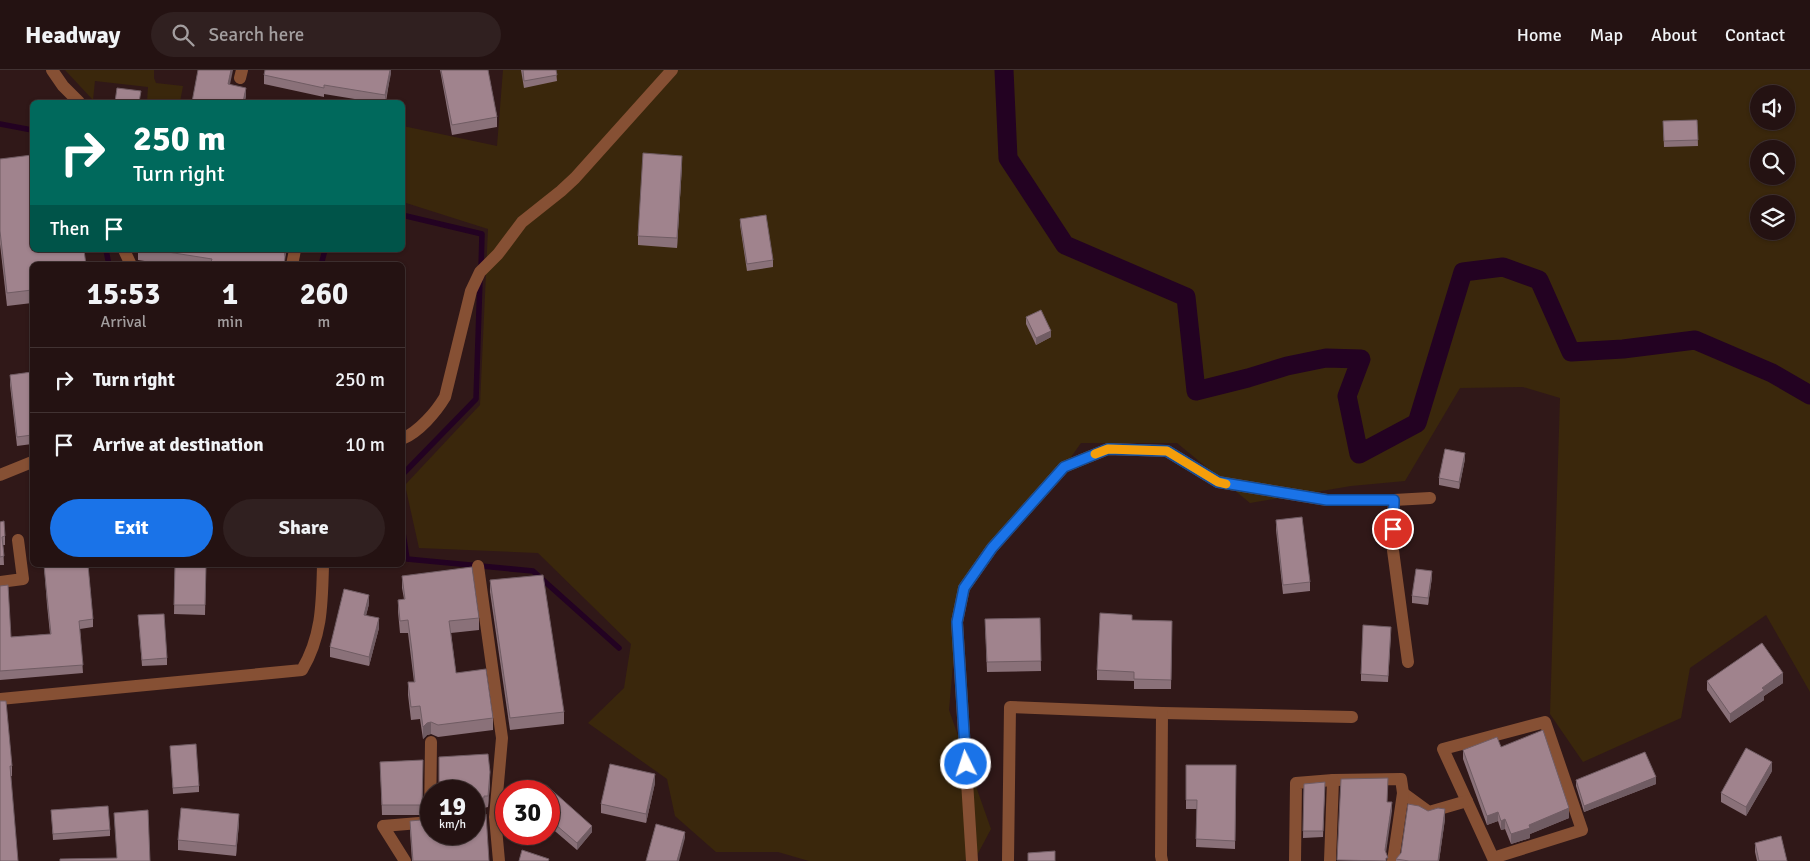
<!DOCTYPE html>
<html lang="en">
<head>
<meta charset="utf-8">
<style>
	:root { --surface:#241212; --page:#302020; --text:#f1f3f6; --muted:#a39e9f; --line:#413232; --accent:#1a73e8 }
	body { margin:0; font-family:Signika,sans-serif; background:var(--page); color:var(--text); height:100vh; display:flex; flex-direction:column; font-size:19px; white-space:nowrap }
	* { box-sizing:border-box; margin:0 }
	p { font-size:16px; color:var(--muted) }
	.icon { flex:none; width:28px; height:28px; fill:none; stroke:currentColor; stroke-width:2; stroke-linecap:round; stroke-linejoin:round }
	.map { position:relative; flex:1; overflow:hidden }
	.panel { position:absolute; left:30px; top:192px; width:375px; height:305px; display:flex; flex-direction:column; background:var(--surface); border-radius:8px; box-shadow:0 1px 4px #0004,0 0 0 1px var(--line) }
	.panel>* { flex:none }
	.top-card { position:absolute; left:30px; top:30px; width:375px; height:152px; border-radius:8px; box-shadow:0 1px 4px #0004,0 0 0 1px var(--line); background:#00695c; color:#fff; overflow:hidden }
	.buttons { position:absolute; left:1750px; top:15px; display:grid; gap:10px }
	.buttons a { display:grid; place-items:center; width:45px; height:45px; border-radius:50%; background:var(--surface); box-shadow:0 1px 4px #0004,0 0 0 1px var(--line); font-size:25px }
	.speed { position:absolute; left:420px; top:710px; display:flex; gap:10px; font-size:25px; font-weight:700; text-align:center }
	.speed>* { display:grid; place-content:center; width:65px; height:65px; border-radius:50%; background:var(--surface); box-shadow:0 1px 4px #0004,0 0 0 1px var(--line); line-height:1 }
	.speed small { font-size:12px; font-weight:400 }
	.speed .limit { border:8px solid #d22; background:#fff; color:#111 }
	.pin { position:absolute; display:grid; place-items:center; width:42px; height:42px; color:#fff; margin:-21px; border:2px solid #fff; border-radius:50%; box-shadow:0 1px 5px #0007 }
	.me { position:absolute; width:55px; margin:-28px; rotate:356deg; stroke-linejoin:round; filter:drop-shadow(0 0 4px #0008) }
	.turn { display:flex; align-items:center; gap:18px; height:105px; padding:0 20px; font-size:22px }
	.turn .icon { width:65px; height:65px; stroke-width:2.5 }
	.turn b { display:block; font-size:35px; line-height:42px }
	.then { display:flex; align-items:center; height:48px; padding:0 20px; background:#0003; gap:10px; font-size:19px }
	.eta { display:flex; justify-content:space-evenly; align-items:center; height:85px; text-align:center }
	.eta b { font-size:30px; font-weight:700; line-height:35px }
	.button { display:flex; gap:10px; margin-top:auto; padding:10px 20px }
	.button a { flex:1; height:58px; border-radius:30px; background:var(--accent); color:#fff; font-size:20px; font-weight:700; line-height:58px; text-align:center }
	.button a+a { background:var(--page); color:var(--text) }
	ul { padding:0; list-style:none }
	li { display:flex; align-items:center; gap:15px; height:65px; padding:0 20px; border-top:1px solid var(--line) }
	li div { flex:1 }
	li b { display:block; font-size:19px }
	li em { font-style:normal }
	header { display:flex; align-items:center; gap:30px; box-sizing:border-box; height:70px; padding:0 25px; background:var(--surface); border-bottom:1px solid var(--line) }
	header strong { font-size:24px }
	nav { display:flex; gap:28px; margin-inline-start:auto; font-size:18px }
	.search { width:350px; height:45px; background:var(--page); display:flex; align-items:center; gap:12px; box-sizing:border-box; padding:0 18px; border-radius:28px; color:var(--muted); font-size:19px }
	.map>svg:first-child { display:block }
</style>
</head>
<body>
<header>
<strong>Headway</strong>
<div class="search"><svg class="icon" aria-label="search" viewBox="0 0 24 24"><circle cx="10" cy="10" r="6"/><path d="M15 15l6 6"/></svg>Search here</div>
<nav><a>Home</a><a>Map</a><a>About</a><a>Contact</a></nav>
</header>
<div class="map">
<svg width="1810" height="791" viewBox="0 0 1810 791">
	<rect width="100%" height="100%" fill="#301818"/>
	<g fill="#3a270c" fill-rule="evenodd">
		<path d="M65,0H154V8L156,13L183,16L180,32H147L148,17L95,11L93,30Z"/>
		<path d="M503,0H1810V622L1766,545L1690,598L1681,648L1583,692L1550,644L1560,328L1523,317L1460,318L1405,411L1351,416L1250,433L1177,373H1081L1064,397L960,515L949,640L991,759L975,789L958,791H809L778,782H716L675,746L667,709L588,653L624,618L631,574L538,483L419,478L405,415L480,335L488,159L403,132V56L497,76ZM1759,24H1786V51H1759ZM1759,79H1786V106H1759ZM1759,134H1786V161H1759Z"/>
	</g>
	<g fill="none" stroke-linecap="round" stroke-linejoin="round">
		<g stroke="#230222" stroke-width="5.5">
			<path d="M0,54L32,60"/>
			<path d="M402,145L482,164L481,200"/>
			<path d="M106,180L109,195"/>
			<path d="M321,195L325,180"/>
			<path d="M402,405L476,329L480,209"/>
			<path d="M402,456L407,489L533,501L619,578"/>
		</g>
		<path stroke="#230222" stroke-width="19" d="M1004,0L1008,88L1065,175L1186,227L1196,321L1248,308L1287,296L1326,288L1361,289L1347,326L1359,384L1417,353L1463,202L1503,197L1539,210L1571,282L1623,279L1695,270L1772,303L1810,325"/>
		<g stroke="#865034" stroke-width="12">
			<path d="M52,0L63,16L79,32"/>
			<path d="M240,8L242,0"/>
			<path d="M124,180L131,195"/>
			<path d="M292,195L295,180"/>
			<path d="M402,369C419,362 436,342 445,327L471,221L480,202L498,184L522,152L561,121L575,108L672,0"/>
			<path d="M0,405L32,392"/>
			<path d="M1394,430L1430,428"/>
			<path d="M478,496L502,668L495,747L499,791"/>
			<path d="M0,512L23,509L18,470"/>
			<path d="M0,629L302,600C322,566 322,534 323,495"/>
			<path d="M1545,652L1582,760L1493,788L1443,679Z"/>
			<path d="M1403,723L1429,742L1467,731"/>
			<path d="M430,752L431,672"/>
			<path d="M405,791L383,756L431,752"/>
			<path d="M972,791L957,552L964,518L992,478L1064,397L1108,379L1167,381L1218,412L1327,430H1394L1392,473L1408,592"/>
			<path d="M1008,791L1010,637L1162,643L1352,647"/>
			<path d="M1162,791L1161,786L1162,643"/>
			<path d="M1295,791L1296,713L1333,710L1401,709L1403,723L1393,791"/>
			<path d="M1330,791L1333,710"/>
		</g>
	</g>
	<g fill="#8a7179">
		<path d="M391,0L386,32H373L324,24V27L264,14V5Z"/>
		<path d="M440,0H488L497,47V57L452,65Z"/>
		<path d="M521,0H556L557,11L524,18Z"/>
		<path d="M1697,50L1698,76L1664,77L1663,51Z"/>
		<path d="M0,89L32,195V233L7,236L0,174Z"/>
		<path d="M682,95L677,178L638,175V166Z"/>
		<path d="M740,149L773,190V197L747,201L740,155Z"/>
		<path d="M138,180H287L285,187V195H171L138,190Z"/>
		<path d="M1026,247L1051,267L1036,275L1026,254Z"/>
		<path d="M32,302V374L17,376L10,315V305Z"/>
		<path d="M1465,389L1459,419L1439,415V408Z"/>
		<path d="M1276,450L1310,512V521L1283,524L1276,460Z"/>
		<path d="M0,452L5,466V475H3L4,495H0Z"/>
		<path d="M44,495H88L93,549V557L80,559L83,603L0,610V516L11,567L50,564L47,535Z"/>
		<path d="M175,495H206L205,545L174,544Z"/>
		<path d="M402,506L479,548V560L451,563L456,603L493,648V660L438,667L431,664L427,665L423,669L420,649L411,650L408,625V612H414L408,563H400L398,542V530L404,529L402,518Z"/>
		<path d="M1432,507L1428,535L1412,533V526Z"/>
		<path d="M490,510L564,642V654L510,660L490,522Z"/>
		<path d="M369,534L366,545L379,558L369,596L330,587V577Z"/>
		<path d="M138,545L167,588V595L142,596Z"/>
		<path d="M1040,548L1041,601L987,602L985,549Z"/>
		<path d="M1132,550L1172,551L1171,619H1134V611L1097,610V600Z"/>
		<path d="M1391,563L1388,612L1361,611V604Z"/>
		<path d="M1707,611L1783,613L1764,626V630L1730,653L1707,620Z"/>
		<path d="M0,631L12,696V706H11Z"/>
		<path d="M170,676L199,716V722L173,724Z"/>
		<path d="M1501,677L1569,748L1530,764V768L1511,774L1505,759L1501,760L1498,751L1487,755L1463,689V680Z"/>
		<path d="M423,690L422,745H382L380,692Z"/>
		<path d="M1186,695H1236L1235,779L1196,777L1197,739H1186Z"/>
		<path d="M1772,701L1746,746L1721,732V723Z"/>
		<path d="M1576,710L1656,714L1584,742L1576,716Z"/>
		<path d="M1325,712L1323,767L1303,768L1304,714Z"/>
		<path d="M655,713L646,753L601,743V734Z"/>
		<path d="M490,714L488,737L484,738V739L474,741V721Z"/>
		<path d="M549,721L592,762L577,780L549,756Z"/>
		<path d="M51,740L110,760V766L53,770Z"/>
		<path d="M1428,741L1445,749L1439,791H1396V789L1401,783Z"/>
		<path d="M410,751L489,791H412L410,762Z"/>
		<path d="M239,753L236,786L178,780V770Z"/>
		<path d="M1755,773L1787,791H1757L1755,782Z"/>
	</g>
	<g fill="#705c63">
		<path d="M231,0H233L228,24V14Z"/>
		<path d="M389,0H391V4L385,32V25Z"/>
		<path d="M246,18V27L245,32H243Z"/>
		<path d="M682,86V95L677,178V168Z"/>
		<path d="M284,180H287L285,187V195H284Z"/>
		<path d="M1051,261V267L1036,275V268Z"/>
		<path d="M1465,383V389L1459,419V412Z"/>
		<path d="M1432,501V507L1428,535V528Z"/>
		<path d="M369,525V534L364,554V545Z"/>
		<path d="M379,548V558L369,596V587Z"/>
		<path d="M1783,603V613L1764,626V630L1730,653V644L1762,618Z"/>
		<path d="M431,652V664L427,665L423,669V657L427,653Z"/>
		<path d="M1772,692V701L1746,746V737Z"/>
		<path d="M490,702V714L488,737V726Z"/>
		<path d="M655,704V713L646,753V744Z"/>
		<path d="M1656,707V714L1584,742V736Z"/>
		<path d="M1392,732V741L1385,790V780Z"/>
		<path d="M1569,738V748L1530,764V768L1511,774V764L1529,755Z"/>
		<path d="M1445,739V749L1439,791H1438Z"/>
		<path d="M1498,742V751L1487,755V746Z"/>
		<path d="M239,744V753L236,786V776Z"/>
		<path d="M1505,749V759L1501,760V751Z"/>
		<path d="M592,756V762L577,780V773Z"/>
		<path d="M685,762V768L679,791H677Z"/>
	</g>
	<g fill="#a0838d" stroke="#705c63">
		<path d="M198,0H231L228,14L246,18L243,32H192Z"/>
		<path d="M265,0H390L385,25L324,15V18L264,5Z"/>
		<path d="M441,0H488L497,47L452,55Z"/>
		<path d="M523,0H556L557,5L524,11Z"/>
		<path d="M117,18L141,21L139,32H115Z"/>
		<path d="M1697,50L1698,70L1664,71L1663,51Z"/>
		<path d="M643,83L682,86L677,168L638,166Z"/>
		<path d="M32,85V180H84L86,195H32V220L7,223L0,161V89Z"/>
		<path d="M766,145L773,190L747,194L740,149Z"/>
		<path d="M155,180H284L285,187L284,195H226L211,192L212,189Z"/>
		<path d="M1041,240L1051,261L1036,268L1026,247Z"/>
		<path d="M32,302V365L17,367L10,305Z"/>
		<path d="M1445,379L1465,383L1459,412L1439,408Z"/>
		<path d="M1302,447L1310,512L1283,515L1276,450Z"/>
		<path d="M4,451L5,466L2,467L4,486L0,487V452Z"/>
		<path d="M44,495H88L93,549L79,551L83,595L0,601V516L8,515L11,567L51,564L47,526Z"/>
		<path d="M175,495H206L205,535H174Z"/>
		<path d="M472,497L479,548L449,551L456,603L486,599L493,648L438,655L431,652L427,653L423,657L420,636L411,637L408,612H415L412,581L408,550L400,551L398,530L405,529L402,506Z"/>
		<path d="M1416,499L1432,501L1428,528L1412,526Z"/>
		<path d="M543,505L564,642L510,648L490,510Z"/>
		<path d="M344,519L369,525L364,545L379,548L369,587L330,577Z"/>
		<path d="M1100,543L1132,545V550L1172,551L1171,610L1134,609V602L1097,600Z"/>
		<path d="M164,544L167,588L142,590L138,545Z"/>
		<path d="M1040,548L1041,591L987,592L985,549Z"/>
		<path d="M1363,555L1391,557L1388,606L1361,604Z"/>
		<path d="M1762,573L1783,603L1762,618L1764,620L1730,644L1707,611Z"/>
		<path d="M0,631H6L12,696H10L18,791H0Z"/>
		<path d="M1543,660L1569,738L1529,755L1530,758L1511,764L1505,749L1501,751L1498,742L1487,746L1463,680L1497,667L1501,677Z"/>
		<path d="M196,674L199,716L173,718L170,676Z"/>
		<path d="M1746,678L1772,692L1746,737L1721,723Z"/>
		<path d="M1645,682L1656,707L1584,736L1576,710Z"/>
		<path d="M488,684L490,702L488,726H484V728L474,729V721H439V687Z"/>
		<path d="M423,690L422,735H382L380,692Z"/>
		<path d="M610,694L655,704L646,744L601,734Z"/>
		<path d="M1186,695H1236L1235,771L1196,769L1197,730H1186Z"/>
		<path d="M1388,708L1387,732H1392L1385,780L1388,788H1386V791L1337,790L1341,709Z"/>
		<path d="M1325,712L1323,761H1303L1304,714Z"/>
		<path d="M546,715L592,756L577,773L549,749V721H540Z"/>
		<path d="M1408,734L1419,736L1428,741L1438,738L1445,739L1438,791H1409L1396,789L1401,783Z"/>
		<path d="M108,736L110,760L53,764L51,740Z"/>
		<path d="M181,738L239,744L236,776L178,770Z"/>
		<path d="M148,740L150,791H60V789L117,788L114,743Z"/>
		<path d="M474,744H486L489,791H413L410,751L431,749V764H474Z"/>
		<path d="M656,754L685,762L677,791H646Z"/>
		<path d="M1781,766L1787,791H1759L1755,773Z"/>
		<path d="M522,780L549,789L548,791H519Z"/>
		<path d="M1055,781V791H1028V783Z"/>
	</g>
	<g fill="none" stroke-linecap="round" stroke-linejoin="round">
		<defs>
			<path id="route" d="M966,694L957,552L964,518L992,478L1064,397L1108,379L1167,381L1218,412L1327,430H1394L1393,459"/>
		</defs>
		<use href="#route" stroke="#114b97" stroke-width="12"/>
		<use href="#route" stroke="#1a73e8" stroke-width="9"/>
		<path stroke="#f59e0b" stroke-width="9" d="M1095,384L1108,379L1167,381L1218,412L1226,414"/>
	</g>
</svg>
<div class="buttons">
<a><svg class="icon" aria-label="sound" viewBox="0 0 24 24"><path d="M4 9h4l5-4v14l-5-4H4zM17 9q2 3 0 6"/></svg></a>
<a><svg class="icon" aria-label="search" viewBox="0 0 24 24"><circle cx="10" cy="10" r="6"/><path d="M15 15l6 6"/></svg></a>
<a><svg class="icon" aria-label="layers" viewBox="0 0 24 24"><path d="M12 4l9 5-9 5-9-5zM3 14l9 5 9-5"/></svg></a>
</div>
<div class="speed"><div>19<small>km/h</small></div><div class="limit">30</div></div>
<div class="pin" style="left:1393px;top:459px;background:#d93025"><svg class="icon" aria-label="arrive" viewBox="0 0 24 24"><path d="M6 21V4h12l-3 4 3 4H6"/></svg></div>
<svg class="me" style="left:966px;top:694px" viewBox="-20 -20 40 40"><circle r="17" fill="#1a73e8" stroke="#fff" stroke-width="3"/><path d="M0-11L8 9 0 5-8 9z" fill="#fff"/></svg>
<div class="top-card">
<div class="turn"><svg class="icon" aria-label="right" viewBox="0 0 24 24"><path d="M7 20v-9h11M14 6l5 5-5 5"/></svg><div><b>250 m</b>Turn right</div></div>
<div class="then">Then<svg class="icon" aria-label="arrive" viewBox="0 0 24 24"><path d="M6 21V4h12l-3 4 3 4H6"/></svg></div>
</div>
<section class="panel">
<div class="eta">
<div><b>15:53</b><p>Arrival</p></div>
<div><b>1</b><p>min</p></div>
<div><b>260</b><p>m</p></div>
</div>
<ul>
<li><svg class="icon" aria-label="right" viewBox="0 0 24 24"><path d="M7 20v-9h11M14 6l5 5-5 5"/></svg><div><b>Turn right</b></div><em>250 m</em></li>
<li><svg class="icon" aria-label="arrive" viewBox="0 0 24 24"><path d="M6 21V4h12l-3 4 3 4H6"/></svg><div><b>Arrive at destination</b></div><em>10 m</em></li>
</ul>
<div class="button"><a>Exit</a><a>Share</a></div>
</section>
</div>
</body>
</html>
